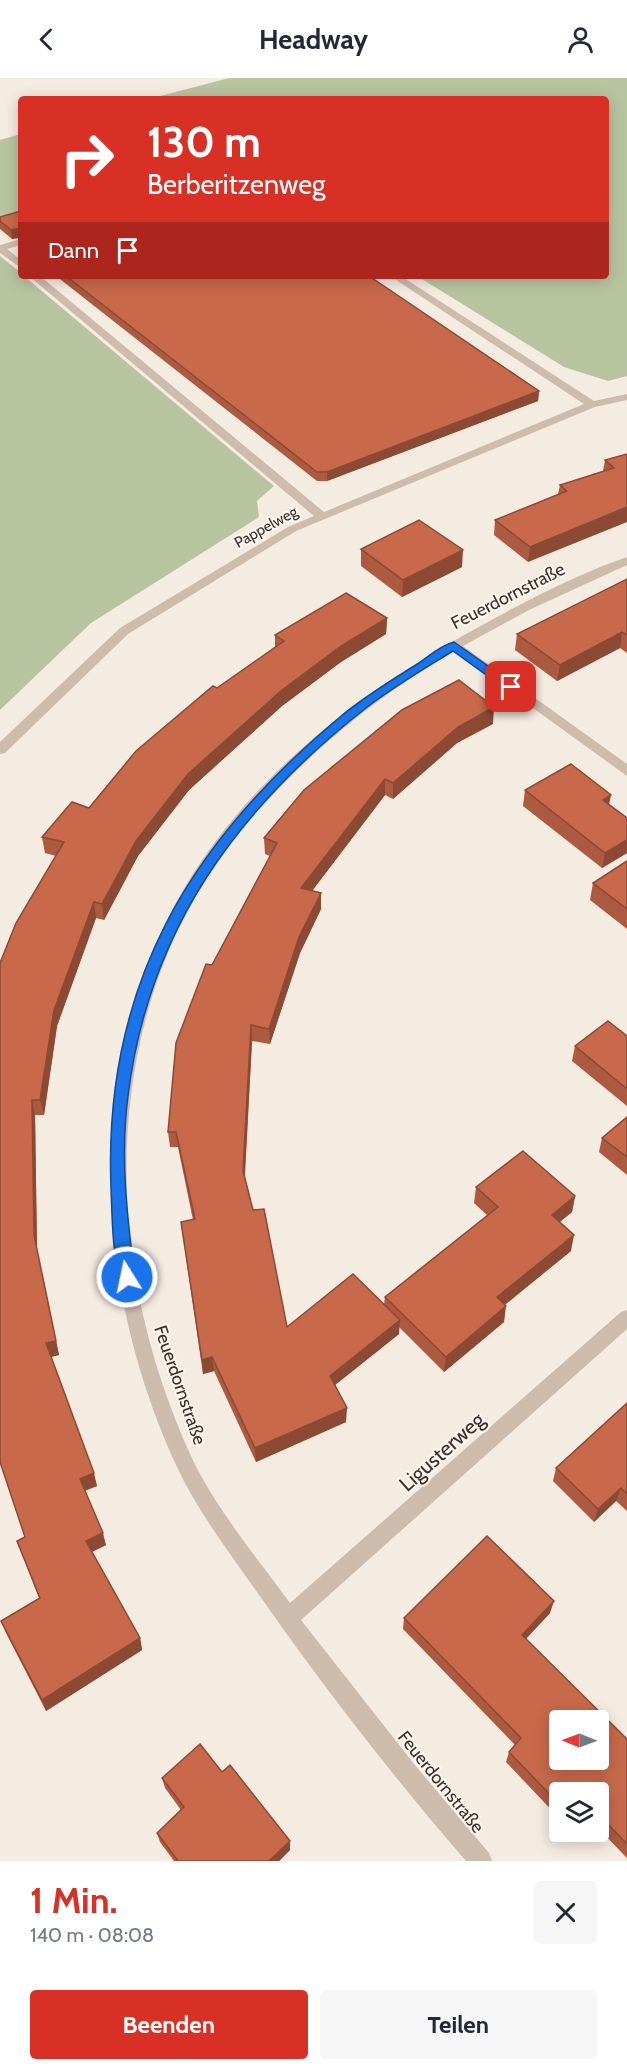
<!DOCTYPE html>
<html lang="de">
<head>
<meta charset="utf-8">
<style>
	:root { --surface:#fff; --page:#f6f6f7; --text:#1f2937; --muted:#747a83; --accent:#d93025 }
	body { margin:0; font-family:Cabin,sans-serif; background:var(--page); color:var(--text); height:100vh; display:flex; flex-direction:column; font-size:22px; white-space:nowrap }
	* { box-sizing:border-box; margin:0 }
	p { font-size:20px; color:var(--muted) }
	.icon { flex:none; width:33px; height:33px; fill:none; stroke:currentColor; stroke-width:2; stroke-linecap:round; stroke-linejoin:round }
	.map { position:relative; height:1783px; overflow:hidden }
	.panel { display:flex; flex-direction:column; background:var(--surface); flex:1 }
	.panel>* { flex:none }
	.banner { position:absolute; left:18px; top:18px; width:591px; height:183px; border-radius:6px; box-shadow:0 3px 15px #0003; background:#d93025; color:#fff; overflow:hidden }
	.needle { width:39px; rotate:271deg }
	.buttons { position:absolute; left:549px; top:1632px; display:grid; gap:12px }
	.buttons a { display:grid; place-items:center; width:60px; height:60px; border-radius:6px; background:var(--surface); box-shadow:0 3px 15px #0003; font-size:30px }
	.pin { position:absolute; display:grid; place-items:center; width:51px; height:51px; color:#fff; margin:-26px; border-radius:12px; box-shadow:0 3px 9px #0006 }
	.me { position:absolute; width:66px; margin:-33px; rotate:350deg; stroke-linejoin:round; filter:drop-shadow(0 0 4px #0008) }
	.turn { display:flex; align-items:center; gap:21px; height:126px; padding:0 30px; font-size:27px }
	.turn .icon { width:78px; height:78px; stroke-width:2.5 }
	.turn b { display:block; font-size:42px; line-height:51px }
	.then { display:flex; align-items:center; height:57px; padding:0 30px; background:#0003; gap:12px; font-size:22px }
	.round { display:grid; place-items:center; flex:none; width:63px; height:63px; border-radius:6px; background:var(--page) }
	.headline { display:flex; align-items:center; justify-content:space-between; height:102px; padding:0 30px }
	h1 { font-size:36px; font-weight:800; line-height:45px; color:var(--accent) }
	.action { display:flex; gap:12px; margin-top:auto; padding:12px 30px }
	.action a { flex:1; height:69px; border-radius:6px; background:var(--accent); color:#fff; font-size:24px; font-weight:800; line-height:69px; text-align:center }
	.action a+a { background:var(--page); color:var(--text) }
	header { display:flex; justify-content:space-between; align-items:center; height:78px; padding:0 30px; background:var(--surface); font-size:27px; font-weight:800 }
	.map>svg:first-child { display:block }
</style>
</head>
<body>
<header><svg class="icon" aria-label="back" viewBox="0 0 24 24"><path d="M15 5l-7 7 7 7"/></svg>Headway<svg class="icon" aria-label="person" viewBox="0 0 24 24"><circle cx="12" cy="8" r="4"/><path d="M4 21q1-7 8-7t8 7"/></svg></header>
<div class="map">
<svg width="627" height="1783" viewBox="0 0 627 1783">
	<rect width="100%" height="100%" fill="#f4ebe1"/>
	<g fill="#b8c4a0">
		<path d="M229,0H627V298L608,303L564,289L417,198H606V21H149Z"/>
		<path d="M21,56V137L0,143V62Z"/>
		<path d="M0,178L21,195V198H24L274,408L257,423L259,439L91,545L0,632Z"/>
	</g>
	<g fill="none" stroke-linecap="round" stroke-linejoin="round">
		<g fill="#cdbbac" fill-rule="evenodd">
			<path d="M21,161V167L7,171L21,182V190L0,175V167Z"/>
			<path d="M29,198H40L324,434L584,326L390,198H401L594,323L627,316V322L595,329L296,453L128,556L5,675L0,676V664L120,550L288,449L314,438Z"/>
		</g>
		<path fill="#cdbbac" fill-rule="evenodd" d="M627,479V487L529,532L463,568L627,686V698L454,573C383,615 322,663 266,724C251,740 235,756 222,775C99,953 102,1183 190,1376C215,1430 255,1477 290,1525L621,1234L627,1232V1251L301,1542L414,1686L489,1775L492,1783H466C394,1700 325,1611 262,1521C232,1478 199,1436 177,1389C85,1191 80,944 215,764C283,673 378,604 477,550C524,524 575,497 627,479Z"/>
	</g>
	<g fill="#ac5a40">
		<path d="M21,133V166L20,160L12,161L0,151V139Z"/>
		<path d="M56,198H369L539,313L538,323L327,403H317Z"/>
		<path d="M627,376L528,484L494,457L495,442L558,416L560,407L603,393L605,382Z"/>
		<path d="M361,471L462,489L402,519L361,488Z"/>
		<path d="M627,501V575L620,570L557,603L515,572L517,556Z"/>
		<path d="M387,540L386,556L341,584L282,628L189,712L138,778L104,842L96,840L57,948L44,1037H35L37,1172L59,1277L51,1279L97,1408L85,1413L106,1467L92,1474L140,1560L142,1572L46,1633L6,1555L1,1543L39,1520L17,1463L25,1459L0,885L56,778L45,775L42,759L89,730L217,610L275,569V557Z"/>
		<path d="M493,646L457,665L393,721L385,717L312,813L321,815V831L300,875L270,966L252,963L245,1098L253,1132L287,1249L384,1226L385,1219L488,1138L474,1125L476,1109L575,1118L572,1134L560,1144L571,1173L505,1226L504,1244L444,1294L399,1249V1256L335,1307L346,1344L256,1384L214,1293L203,1296L181,1144L193,1142L178,1069H170L168,1054L212,887L270,778L265,776L264,760Z"/>
		<path d="M525,712L609,726L627,740V775L602,790L523,728Z"/>
		<path d="M627,783V851L590,822L593,805Z"/>
		<path d="M627,958V1028L572,983L575,968Z"/>
		<path d="M627,1039V1097L599,1074L602,1060Z"/>
		<path d="M627,1325V1433L616,1423L594,1444L553,1403L556,1390Z"/>
		<path d="M550,1535L526,1561L627,1661V1780L598,1750V1714H560V1741L506,1684L509,1674L515,1667L403,1551L404,1540Z"/>
		<path d="M222,1694L290,1763V1772L279,1783H174L160,1764L157,1755L181,1732L165,1710L162,1700Z"/>
		<path d="M572,1754H584L578,1761Z"/>
	</g>
	<g fill="#8c4a34">
		<path d="M21,150V159L12,161L11,152Z"/>
		<path d="M539,313L538,323L327,403V394Z"/>
		<path d="M627,429V444L528,484L530,469Z"/>
		<path d="M463,472L462,489L402,519L403,502Z"/>
		<path d="M387,540L386,556L341,584L282,628L189,712L138,778L104,842L102,826L136,763L188,696L282,612L341,568Z"/>
		<path d="M622,554L620,570L557,603L560,587Z"/>
		<path d="M494,629L493,646L457,665L393,721V705L458,649Z"/>
		<path d="M385,701V717L302,826L301,810Z"/>
		<path d="M611,717L608,732L603,722Z"/>
		<path d="M627,762V775L602,790L605,775Z"/>
		<path d="M321,815V831L300,875L270,966L269,951L299,859Z"/>
		<path d="M94,824L96,840L57,948L44,1037L40,1022L54,932Z"/>
		<path d="M251,947L252,963L244,1108L243,1093Z"/>
		<path d="M32,1022L35,1037L37,1172L59,1277L50,1279L46,1265L34,1157Z"/>
		<path d="M575,1118L572,1134L548,1153L552,1137Z"/>
		<path d="M574,1157L571,1173L495,1235L497,1219Z"/>
		<path d="M506,1228L504,1244L444,1294L446,1279Z"/>
		<path d="M400,1242L399,1256L330,1311V1298Z"/>
		<path d="M212,1279L214,1293L203,1296L202,1282Z"/>
		<path d="M347,1330L346,1344L256,1384L255,1370Z"/>
		<path d="M94,1395L97,1408L83,1413L80,1401Z"/>
		<path d="M621,1410L616,1423L594,1444L598,1431Z"/>
		<path d="M103,1455L106,1467L89,1475L86,1463Z"/>
		<path d="M554,1523L550,1535L519,1568L522,1557Z"/>
		<path d="M140,1560L142,1572L46,1633L42,1622Z"/>
		<path d="M290,1763V1772L279,1783H269Z"/>
	</g>
	<g fill="#c8694b" stroke="#8c4a34" stroke-width="1.5" fill-rule="evenodd">
		<path d="M21,133V150L11,152L0,143V139Z"/>
		<path d="M66,198H369L539,313L327,394H317Z"/>
		<path d="M627,376V429L530,469L495,442L567,413L560,407L614,390L605,382Z"/>
		<path d="M419,442L463,472L403,502L361,471Z"/>
		<path d="M627,501V557L622,554L560,587L517,556Z"/>
		<path d="M346,515L387,540L341,568L282,612L188,696L136,763L102,826L94,824L54,932L40,1022H32L34,1157L56,1263L46,1265L94,1395L80,1401L103,1455L86,1463L140,1560L42,1622L1,1543L40,1520L17,1463L25,1459L0,1384V885L16,845L64,764L42,759L72,724L89,730L136,673L213,608L217,610L284,563L275,557Z"/>
		<path d="M459,602L494,629L458,649L393,705L385,701L301,810L321,815L299,859L269,951L251,947L243,1093L253,1132L264,1131L287,1249L353,1196L400,1242L330,1298L347,1330L255,1370L212,1279L202,1282L181,1144L195,1141L176,1054H168L176,965L206,886L212,887L277,765L264,760L304,712L402,632Z"/>
		<path d="M571,686L611,717L603,722L627,740V762L605,775L525,712Z"/>
		<path d="M627,783V831L593,805Z"/>
		<path d="M608,943L627,958V1011L575,968Z"/>
		<path d="M627,1039V1079L602,1060Z"/>
		<path d="M523,1073L575,1118L552,1137L574,1157L497,1219L506,1228L446,1279L385,1219L498,1129L476,1109Z"/>
		<path d="M627,1325V1416L621,1410L598,1431L556,1390Z"/>
		<path d="M487,1458L554,1523L522,1557L627,1661V1766L598,1736V1714H560V1727L509,1674L521,1660L404,1540ZM560,1642H598V1682H560Z"/>
		<path d="M200,1666L222,1694L230,1687L290,1763L269,1783H178L157,1755L184,1729L162,1700Z"/>
	</g>
	<path fill="#1a73e8" stroke="#114b97" stroke-width="1.5" d="M454,564L515,607V612H507L453,573C424,591 393,609 366,630C237,731 148,853 128,1018C120,1078 127,1140 135,1199L133,1204L127,1206L122,1204C112,1182 112,1134 111,1109C103,908 189,765 340,639C365,618 392,602 419,585C429,578 441,567 454,564Z"/>
	<g text-anchor="middle" stroke-width="4.5" stroke-linejoin="round" paint-order="stroke">
		<g font-size="15" fill="#3b302b" stroke="#fbf5ee">
			<text transform="translate(266 449) rotate(-29)" y="5">Pappelweg</text>
		</g>
		<g font-size="18" fill="#3b302b" stroke="#fbf5ee">
			<text transform="translate(508 518) rotate(-27)" y="6">Feuerdornstraße</text>
			<text transform="translate(180 1307) rotate(71)" y="6">Feuerdornstraße</text>
			<text transform="translate(441 1704) rotate(51)" y="6">Feuerdornstraße</text>
		</g>
		<g font-size="21" fill="#3b302b" stroke="#fbf5ee">
			<text transform="translate(442 1374) rotate(-42)" y="7">Ligusterweg</text>
		</g>
	</g>
</svg>
<div class="buttons">
<a><svg class="needle" viewBox="-14 -14 28 28"><path d="M0-13l5 13h-10z" fill="#e53935"/><path d="M0 13l5-13h-10z" fill="#747a83"/></svg></a>
<a><svg class="icon" aria-label="layers" viewBox="0 0 24 24"><path d="M12 4l9 5-9 5-9-5zM3 14l9 5 9-5"/></svg></a>
</div>
<div class="pin" style="left:511px;top:609px;background:#d93025"><svg class="icon" aria-label="arrive" viewBox="0 0 24 24"><path d="M6 21V4h12l-3 4 3 4H6"/></svg></div>
<svg class="me" style="left:127px;top:1199px" viewBox="-20 -20 40 40"><circle r="17" fill="#1a73e8" stroke="#fff" stroke-width="3"/><path d="M0-11L8 9 0 5-8 9z" fill="#fff"/></svg>
<div class="banner">
<div class="turn"><svg class="icon" aria-label="right" viewBox="0 0 24 24"><path d="M7 20v-9h11M14 6l5 5-5 5"/></svg><div><b>130 m</b>Berberitzenweg</div></div>
<div class="then">Dann<svg class="icon" aria-label="arrive" viewBox="0 0 24 24"><path d="M6 21V4h12l-3 4 3 4H6"/></svg></div>
</div>
</div>
<section class="panel">
<div class="headline"><div><h1>1 Min.</h1><p>140 m · 08:08</p></div><a class="round"><svg class="icon" aria-label="close" viewBox="0 0 24 24"><path d="M6 6l12 12M18 6L6 18"/></svg></a></div>
<div class="action"><a>Beenden</a><a>Teilen</a></div>
</section>
</body>
</html>
